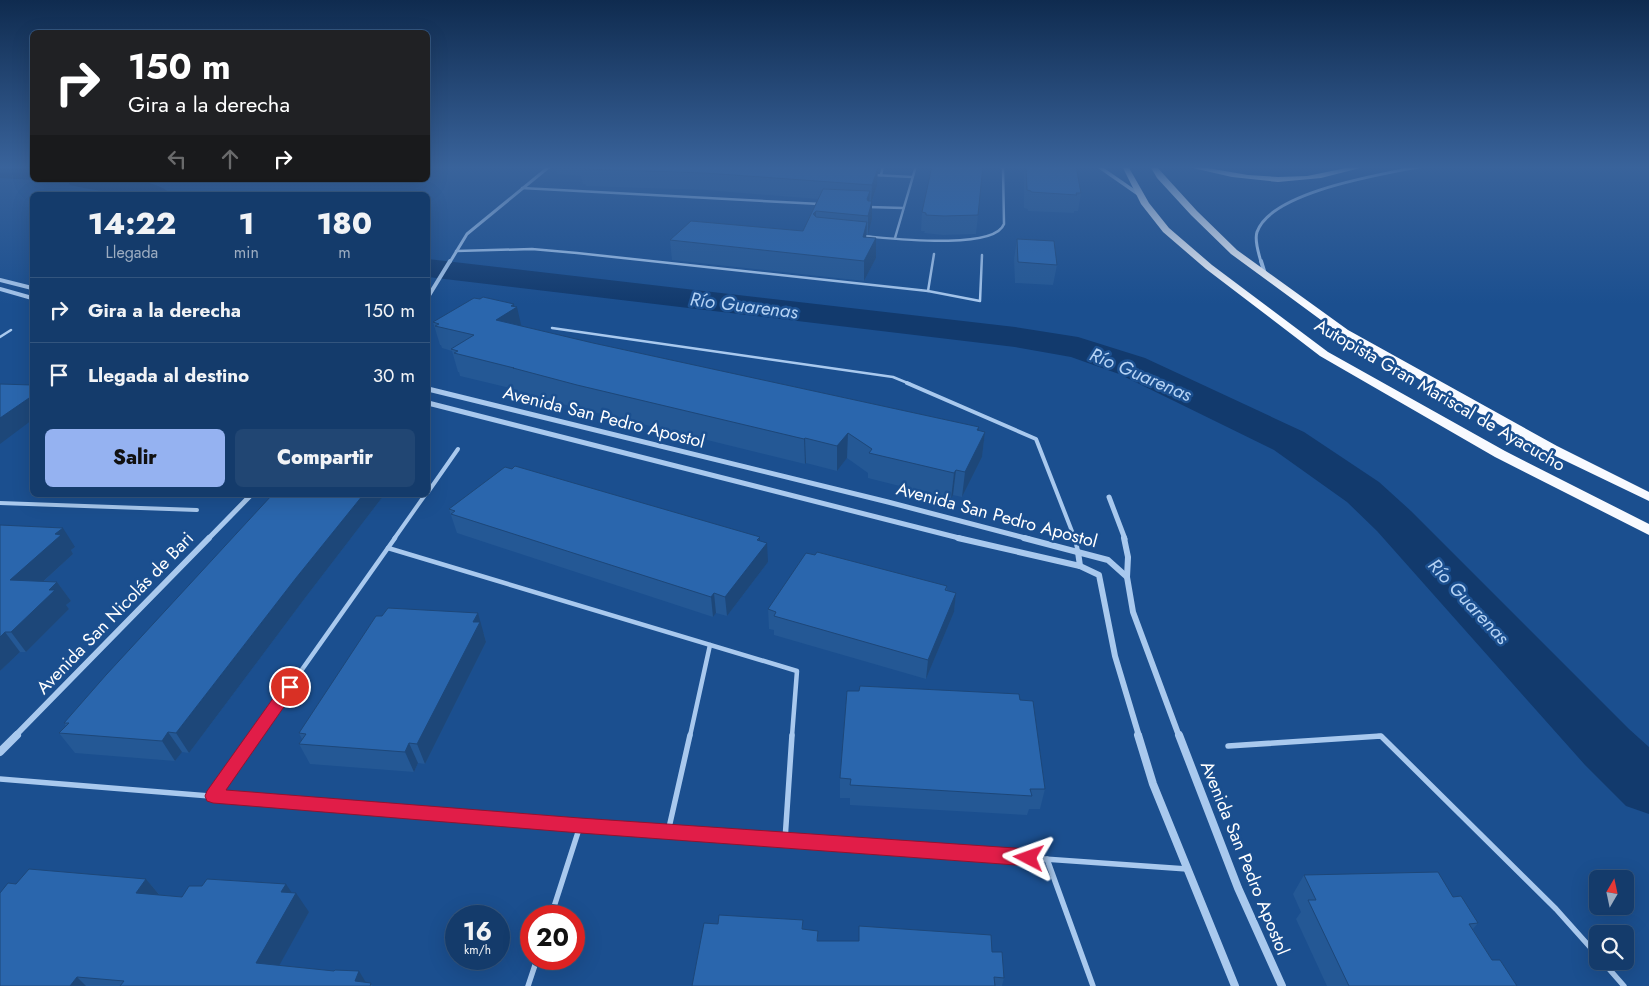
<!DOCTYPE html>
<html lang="es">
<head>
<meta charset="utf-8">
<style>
	:root { --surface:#143b6b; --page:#214673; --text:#f1f3f6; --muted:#9dadc1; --line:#33557e; --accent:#95b2f1 }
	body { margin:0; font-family:Jost,sans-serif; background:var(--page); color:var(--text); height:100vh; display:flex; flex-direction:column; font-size:19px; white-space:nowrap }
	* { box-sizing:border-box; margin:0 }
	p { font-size:16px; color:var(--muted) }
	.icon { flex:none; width:28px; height:28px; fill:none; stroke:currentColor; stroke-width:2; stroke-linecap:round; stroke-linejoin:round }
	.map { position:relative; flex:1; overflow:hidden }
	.details { position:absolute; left:30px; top:192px; width:400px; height:305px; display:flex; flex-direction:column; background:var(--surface); border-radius:8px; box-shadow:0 5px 20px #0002,0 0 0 1px var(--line) }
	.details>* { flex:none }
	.hud { position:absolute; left:30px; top:30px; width:400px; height:152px; border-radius:8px; box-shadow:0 5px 20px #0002,0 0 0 1px var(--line); background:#202124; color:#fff; overflow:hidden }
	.needle { width:32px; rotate:9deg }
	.controls { position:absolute; left:1589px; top:870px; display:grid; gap:10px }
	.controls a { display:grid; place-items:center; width:45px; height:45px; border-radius:8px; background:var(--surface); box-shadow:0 5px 20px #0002,0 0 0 1px var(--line); font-size:25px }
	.speed { position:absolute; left:445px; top:905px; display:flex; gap:10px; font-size:25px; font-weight:700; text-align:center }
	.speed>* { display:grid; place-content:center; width:65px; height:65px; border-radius:50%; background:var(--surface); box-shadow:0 5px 20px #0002,0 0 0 1px var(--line); line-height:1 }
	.speed small { font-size:12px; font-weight:400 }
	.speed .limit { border:8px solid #d22; background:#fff; color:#111 }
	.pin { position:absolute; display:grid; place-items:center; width:42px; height:42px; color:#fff; margin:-21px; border:2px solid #fff; border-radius:50%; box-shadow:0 1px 5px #0007 }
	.me { position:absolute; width:55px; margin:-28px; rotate:274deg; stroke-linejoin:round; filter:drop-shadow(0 0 4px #0008) }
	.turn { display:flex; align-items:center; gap:18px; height:105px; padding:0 15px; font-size:22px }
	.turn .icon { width:65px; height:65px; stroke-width:2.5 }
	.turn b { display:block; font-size:35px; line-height:42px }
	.lanes { display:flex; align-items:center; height:48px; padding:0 15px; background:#0003; justify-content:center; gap:25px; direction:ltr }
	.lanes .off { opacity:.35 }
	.eta { display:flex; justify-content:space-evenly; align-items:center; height:85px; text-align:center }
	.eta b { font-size:30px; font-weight:800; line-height:35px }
	.action { display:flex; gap:10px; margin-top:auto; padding:10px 15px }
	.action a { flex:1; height:58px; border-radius:8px; background:var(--accent); color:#111; font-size:20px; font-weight:800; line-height:58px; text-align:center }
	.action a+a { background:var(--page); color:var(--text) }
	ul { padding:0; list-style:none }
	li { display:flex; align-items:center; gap:15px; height:65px; padding:0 15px; border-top:1px solid var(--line) }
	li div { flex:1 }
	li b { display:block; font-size:19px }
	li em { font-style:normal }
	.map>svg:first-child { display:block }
</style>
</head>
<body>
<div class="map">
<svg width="1649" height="986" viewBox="0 0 1649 986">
	<rect width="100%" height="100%" fill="#1b4f8f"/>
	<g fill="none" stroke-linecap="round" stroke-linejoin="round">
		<g fill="#123a6d" fill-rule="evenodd">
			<path d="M0,166H32L33,180L0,178Z"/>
			<path d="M67,180C91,180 156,174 171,195C137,195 104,193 70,185Z"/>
			<path d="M428,259L1015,327L1078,337L1145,358L1304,432L1379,482L1411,511L1629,729L1649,747V814L1626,806L1585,765L1377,531L1347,502L1274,450L1119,374L1071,357L1015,347L428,277Z"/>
		</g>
		<g stroke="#a9c9ee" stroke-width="2.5">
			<path d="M874,175L912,177"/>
			<path d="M881,175L883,166"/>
			<path d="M522,188L820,204"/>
			<path d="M869,207L903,208"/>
			<path d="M863,236C888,238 994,251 1004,224L1003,168"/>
			<path d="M895,238L916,166"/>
			<path d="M456,251L532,249L577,253L928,291L980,301L982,255"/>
			<path d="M928,291L934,254"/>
			<path d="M552,328L893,377L910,384"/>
			<path d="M0,337L11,330"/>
		</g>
		<g stroke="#a9c9ee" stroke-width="4">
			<path d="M907,383L1036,439L1075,539"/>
			<path d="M428,492L458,449"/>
			<path d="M0,503L197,510"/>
			<path d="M394,539L425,495"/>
		</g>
		<g stroke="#a9c9ee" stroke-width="4.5">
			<path d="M1075,538L1078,552"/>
			<path d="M388,548L797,671L792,736"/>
			<path d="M255,736L395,538"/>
			<path d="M690,736L710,645"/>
			<path d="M1378,736H1381"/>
		</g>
		<g stroke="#a9c9ee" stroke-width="5.5">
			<path d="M1228,746L1381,736L1556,909L1598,956"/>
			<path d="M0,779L580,826L1187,869"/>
			<path d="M213,796L256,735"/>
			<path d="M668,832L690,735"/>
			<path d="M785,840L792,735"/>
			<path d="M1047,859L1093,986"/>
			<path d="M551,916L580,826"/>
			<path d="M1602,961L1624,986"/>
			<path d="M528,986L537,959"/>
		</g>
		<g stroke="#a9c9ee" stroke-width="3">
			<path d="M450,262L467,234L550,166"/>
			<path d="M1261,262C1259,254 1254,241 1257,232C1271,191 1384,174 1423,166"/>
		</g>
		<g stroke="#a9c9ee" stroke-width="4">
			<path d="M1261,261L1265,274"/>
			<path d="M0,280L32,288"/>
			<path d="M0,289L32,298"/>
			<path d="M428,297L450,261"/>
		</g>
		<g stroke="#a9c9ee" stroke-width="5">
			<path d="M428,389L888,502L1029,539"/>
			<path d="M428,403L963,539"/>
			<path d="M1109,497L1125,539"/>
			<path d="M208,539L251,495"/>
		</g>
		<g stroke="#a9c9ee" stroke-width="6">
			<path d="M958,538L1080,566L1099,575L1115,656L1139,736"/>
			<path d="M1024,538L1108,560L1127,577L1133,612L1179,736"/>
			<path d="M1124,538L1128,557L1127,577"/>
			<path d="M1078,552L1080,566"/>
			<path d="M15,736L209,538"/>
		</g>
		<g stroke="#a9c9ee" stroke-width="8">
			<path d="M1138,735L1153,784L1235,986"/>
			<path d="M1179,735L1238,888L1282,986"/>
			<path d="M0,752L17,735"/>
		</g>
		<path fill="#d6e6fa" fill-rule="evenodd" d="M1095,166H1101L1143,195L1138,196Z"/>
		<g fill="#f8faff" fill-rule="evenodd">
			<path d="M1122,166H1128L1149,203L1169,228L1212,265L1328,352L1505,451L1649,524V535L1495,457L1320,356L1206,269L1163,232L1141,204Z"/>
			<path d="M1150,166H1156L1197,211L1237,250L1348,330L1557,446L1649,492V501L1547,452L1340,334L1231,254L1191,215L1157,178Z"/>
			<path d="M1184,166H1196L1248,175L1278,177L1307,176L1356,166H1368L1321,178L1278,182L1232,177Z"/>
		</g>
	</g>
	<g fill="#245895">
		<path d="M556,166H844L877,186L872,201V219L868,235L866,234V237L876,258L864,281L672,260L670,240L803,231L818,199L706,190L586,186V184H583L581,176L557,174Z"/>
		<path d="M1024,166H1076L1081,193L1078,211H1074V213L1028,211V209L1024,208Z"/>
		<path d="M922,212L978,215L976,234L943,235L924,233L925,231H921Z"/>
		<path d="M1017,239L1057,265L1053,285L1015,283L1014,259Z"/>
		<path d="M514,304L521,326L593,343L979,427L978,431L985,432L982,457L962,497L953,495L951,499L868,478V473L847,458L837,471L806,463L805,464L581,409L518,392V390L460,376L459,372H458L452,351L442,348L441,345H440L433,322Z"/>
		<path d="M272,495H384L305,598L189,753L182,752L175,761L75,753L59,733L66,726L64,723Z"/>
		<path d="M449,509L760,537V541L768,562L727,616L716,613L713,617L457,533Z"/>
		<path d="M0,525L75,547L71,550L73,554L44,581L57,582L71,601L66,605L69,609L26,652H20L0,671Z"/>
		<path d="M947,586V590L956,593L954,612L926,679L774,635V630L769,629L768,609Z"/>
		<path d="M484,633V634L486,642L425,764L418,763L414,772L310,764L299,744L302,739L299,733Z"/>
		<path d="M859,691L1020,700L1045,789L1040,809H1029L1027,815L850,805V798H840V778Z"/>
		<path d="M1304,875L1453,897L1478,923L1473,929L1492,960L1517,986H1327L1296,919L1301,912L1293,894Z"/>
		<path d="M146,879L160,895L182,897L292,893L309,912L279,965L366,982L373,986H0L16,884Z"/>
		<path d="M803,920V930L818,931V941L992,952L1004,978L1002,986H692L718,924Z"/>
	</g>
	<g fill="#1d4779">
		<path d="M878,168L877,186L871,203L872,185Z"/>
		<path d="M870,191L869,209L867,217V199Z"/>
		<path d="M872,201V219L868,235V216Z"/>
		<path d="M816,211V230L813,214Z"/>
		<path d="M867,222L866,241L863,237Z"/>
		<path d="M876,238V258L864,281V261Z"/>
		<path d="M514,304L515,308L517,307L522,329L496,320Z"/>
		<path d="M32,396V420L0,444V418Z"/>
		<path d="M979,427L976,450L985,432L982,457L962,497L965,472L977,430Z"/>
		<path d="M848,433L847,458L837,471V446Z"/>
		<path d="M805,438L806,463L805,464L804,439Z"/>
		<path d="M956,470L953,495L951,499L954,473Z"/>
		<path d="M363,495H384L305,598L189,753L176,733L296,578Z"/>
		<path d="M63,528L75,547L71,550L73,554L24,599L10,580L55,534Z"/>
		<path d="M760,537V551L767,543L768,562L727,616L725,597Z"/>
		<path d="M57,582L71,601L66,605L69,609L26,652L11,632L49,590Z"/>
		<path d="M714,593L716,613L713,617L711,597Z"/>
		<path d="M956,593L954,612L926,679L928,660Z"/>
		<path d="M478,613L486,642L425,764L417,744Z"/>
		<path d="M5,632L20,652L0,671V637Z"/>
		<path d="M168,732L182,752L175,761L162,741Z"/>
		<path d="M409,743L418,763L414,772L405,752Z"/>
		<path d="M146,879L162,898L136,893Z"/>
		<path d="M286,884L294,896L296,893L309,912L270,982L256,963L281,892Z"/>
		<path d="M359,971L368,986L355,981Z"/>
		<path d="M77,977L86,986H70Z"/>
	</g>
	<g fill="#2a66ad" stroke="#1d4779">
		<path d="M582,166H844L878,168L872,185L705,173L584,169L585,167H580Z"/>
		<path d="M932,166H983L978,215L944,216L926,215V213L922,212Z"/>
		<path d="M1026,166H1076L1081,193H1076L1077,195L1031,192V191L1027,190Z"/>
		<path d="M823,189L870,191L867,199L868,201H872L868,216L816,211L813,214L816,217L867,222L863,237L876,238L864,261L670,240L691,221L803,231Z"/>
		<path d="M1017,239L1054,241L1057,265L1018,262Z"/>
		<path d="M483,297L514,304L511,306L517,307L496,320L593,343L979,427L977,430L985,432L965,472L956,470L954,473L869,453L872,449L848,433L837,446L805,438L804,439L577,385L513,368H514L454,353L458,351L451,349L474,335L435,326L439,324L433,322L474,298L480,299Z"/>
		<path d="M0,384L32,385V396L0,418Z"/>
		<path d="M515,466L760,537L757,540L767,543L725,597L714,593L711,597L451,514L455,511L449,509L505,467L512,469Z"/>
		<path d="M272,495H363L296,578L176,733L168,732L162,741L59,733L69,723H64L106,675Z"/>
		<path d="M0,525L63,528L55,534L61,535L10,580L57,582L49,590H55L11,632H5L0,637Z"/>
		<path d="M817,552L947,586L945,590L956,593L928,660L774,616L776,612L768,609L806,553L815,555Z"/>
		<path d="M388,608L478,613L473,622H480L417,744L409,743L405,752L299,744L306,734L299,733L376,616H382Z"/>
		<path d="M860,686L1019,694L1020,700L1033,701L1045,789H1030L1032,796L850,785L851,779L840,778L847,691H859Z"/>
		<path d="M29,869L146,879L136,893L182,897L189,886H202L207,879L286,884L281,892L296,893L256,963L334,971L335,970L359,971L355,981L371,983L370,986H120L124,981L77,977L70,986H0V893L8,883L16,884Z"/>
		<path d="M1438,872L1453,897L1461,896L1478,923L1469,924L1492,960H1500L1517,986H1349L1308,900H1316L1304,875Z"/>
		<path d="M719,915L803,920L802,929L818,931L817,941H859V926L991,935L992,952H1002L1004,978L994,977L995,986H692L704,923L718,924Z"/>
	</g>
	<linearGradient id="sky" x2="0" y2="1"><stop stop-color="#0f2b4f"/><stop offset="0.55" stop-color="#39639b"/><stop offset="1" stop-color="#39639b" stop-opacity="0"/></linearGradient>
	<rect width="1649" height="304" fill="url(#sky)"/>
	<path fill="#e11d48" stroke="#92132f" d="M290,682L295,683L297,687L295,691L226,790L580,818L1029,849L1035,852L1037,858L1035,863L1029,866L580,833L213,803L207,801L205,796L207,791L284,683Z"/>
	<g text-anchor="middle" stroke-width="5" stroke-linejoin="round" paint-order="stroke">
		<g font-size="18" fill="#fff" stroke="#1b4f8f">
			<text transform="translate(1440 395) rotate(30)" y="6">Autopista Gran Mariscal de Ayacucho</text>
			<text transform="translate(604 417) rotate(14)" y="6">Avenida San Pedro Apostol</text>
			<text transform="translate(997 515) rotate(15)" y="6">Avenida San Pedro Apostol</text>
			<text transform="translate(115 613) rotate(-46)" y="6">Avenida San Nicolás de Bari</text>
			<text transform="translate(1245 858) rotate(68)" y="6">Avenida San Pedro Apostol</text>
		</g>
		<g font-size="19" font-style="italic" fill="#b5d3f5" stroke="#1b4f8f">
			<text transform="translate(744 305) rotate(7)" y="7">Río Guarenas</text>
			<text transform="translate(1141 374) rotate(23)" y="7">Río Guarenas</text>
			<text transform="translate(1469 601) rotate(47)" y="7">Río Guarenas</text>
		</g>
	</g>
</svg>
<div class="controls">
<a><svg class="needle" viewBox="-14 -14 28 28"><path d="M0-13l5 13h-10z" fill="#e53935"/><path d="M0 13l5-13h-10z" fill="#9dadc1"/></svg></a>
<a><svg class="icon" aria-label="search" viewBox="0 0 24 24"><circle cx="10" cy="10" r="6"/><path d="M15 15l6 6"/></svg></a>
</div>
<div class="speed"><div>16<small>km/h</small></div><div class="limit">20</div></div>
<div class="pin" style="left:290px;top:687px;background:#d93025"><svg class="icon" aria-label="arrive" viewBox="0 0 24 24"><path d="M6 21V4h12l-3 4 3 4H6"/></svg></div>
<svg class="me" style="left:1029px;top:858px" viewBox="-20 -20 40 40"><path d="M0-17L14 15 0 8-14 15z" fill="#e11d48" stroke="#fff" stroke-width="4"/></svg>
<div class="hud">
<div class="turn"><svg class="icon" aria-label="right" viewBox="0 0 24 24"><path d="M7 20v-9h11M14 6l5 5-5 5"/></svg><div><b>150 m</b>Gira a la derecha</div></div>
<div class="lanes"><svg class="icon off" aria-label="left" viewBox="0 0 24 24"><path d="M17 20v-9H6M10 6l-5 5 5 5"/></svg><svg class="icon off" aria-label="ahead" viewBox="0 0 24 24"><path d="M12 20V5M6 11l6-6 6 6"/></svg><svg class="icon" aria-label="right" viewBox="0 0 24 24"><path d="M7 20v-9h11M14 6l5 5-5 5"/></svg></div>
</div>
<section class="details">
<div class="eta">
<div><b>14:22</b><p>Llegada</p></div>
<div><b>1</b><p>min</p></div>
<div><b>180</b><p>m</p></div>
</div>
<ul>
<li><svg class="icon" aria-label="right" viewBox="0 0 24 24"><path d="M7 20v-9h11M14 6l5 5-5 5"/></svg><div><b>Gira a la derecha</b></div><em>150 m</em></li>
<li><svg class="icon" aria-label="arrive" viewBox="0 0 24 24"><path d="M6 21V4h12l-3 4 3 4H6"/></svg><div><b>Llegada al destino</b></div><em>30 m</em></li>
</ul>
<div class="action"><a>Salir</a><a>Compartir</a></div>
</section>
</div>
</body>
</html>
